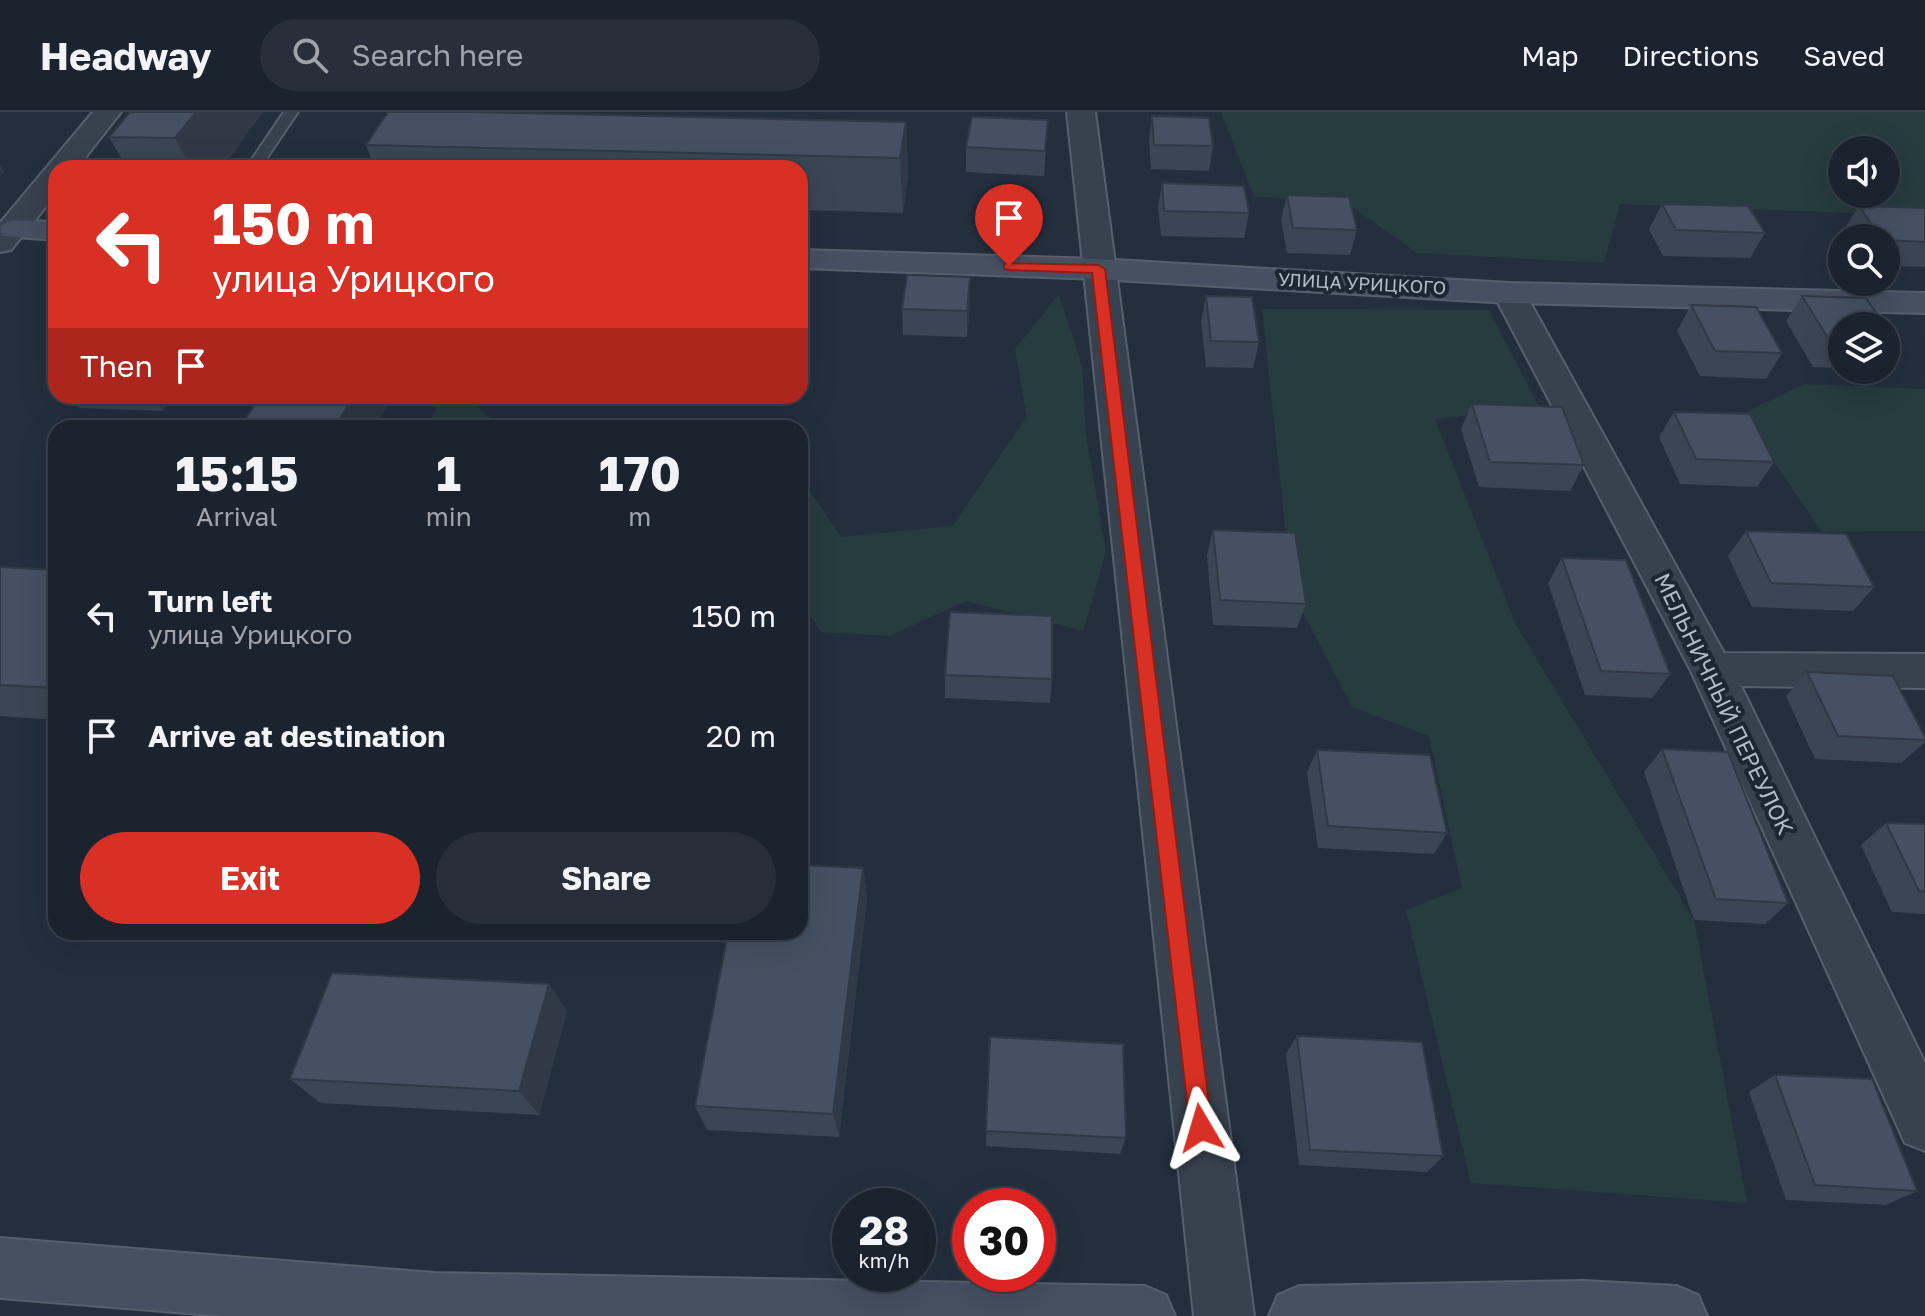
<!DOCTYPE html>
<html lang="en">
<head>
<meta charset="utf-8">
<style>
	:root { --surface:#1b232e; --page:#282f3a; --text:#f1f3f6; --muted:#a0a4aa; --line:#39404a; --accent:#d93025 }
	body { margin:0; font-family:"Golos Text",sans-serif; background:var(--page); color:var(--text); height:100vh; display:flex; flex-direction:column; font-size:30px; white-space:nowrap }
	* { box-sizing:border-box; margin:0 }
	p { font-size:26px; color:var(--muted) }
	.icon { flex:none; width:44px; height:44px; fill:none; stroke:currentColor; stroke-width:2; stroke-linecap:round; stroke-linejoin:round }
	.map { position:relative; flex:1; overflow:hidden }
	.sheet { position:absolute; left:48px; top:308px; width:760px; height:520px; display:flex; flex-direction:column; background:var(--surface); border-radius:24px; box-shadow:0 8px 32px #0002,0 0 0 2px var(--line) }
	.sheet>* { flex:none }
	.banner { position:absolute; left:48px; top:48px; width:760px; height:244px; border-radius:24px; box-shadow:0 8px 32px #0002,0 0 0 2px var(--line); background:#d93025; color:#fff; overflow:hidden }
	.controls { position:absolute; left:1828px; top:24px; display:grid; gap:16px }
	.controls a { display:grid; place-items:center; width:72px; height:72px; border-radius:50%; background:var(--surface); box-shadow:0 8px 32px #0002,0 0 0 2px var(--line); font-size:40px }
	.speed { position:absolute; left:832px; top:1076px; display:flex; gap:16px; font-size:40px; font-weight:700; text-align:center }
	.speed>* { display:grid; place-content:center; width:104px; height:104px; border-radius:50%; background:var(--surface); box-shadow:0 8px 32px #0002,0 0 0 2px var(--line); line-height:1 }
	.speed small { font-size:20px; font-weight:400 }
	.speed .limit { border:12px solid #d22; background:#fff; color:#111 }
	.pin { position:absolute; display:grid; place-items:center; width:68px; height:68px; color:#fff; margin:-82px -34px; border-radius:50% 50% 50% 0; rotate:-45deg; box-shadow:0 0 8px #0007 }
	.pin .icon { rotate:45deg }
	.me { position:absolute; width:88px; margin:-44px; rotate:353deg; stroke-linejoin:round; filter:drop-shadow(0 0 6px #0008) }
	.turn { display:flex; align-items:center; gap:28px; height:168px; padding:0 32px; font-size:36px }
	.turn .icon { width:104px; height:104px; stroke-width:2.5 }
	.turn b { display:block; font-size:56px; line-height:68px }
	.then { display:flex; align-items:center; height:76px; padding:0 32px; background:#0003; gap:16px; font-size:30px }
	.eta { display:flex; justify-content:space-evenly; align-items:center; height:136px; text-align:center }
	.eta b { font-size:48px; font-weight:700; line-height:56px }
	.action { display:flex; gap:16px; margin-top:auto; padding:16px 32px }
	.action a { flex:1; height:92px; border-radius:48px; background:var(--accent); color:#fff; font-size:32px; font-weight:700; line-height:92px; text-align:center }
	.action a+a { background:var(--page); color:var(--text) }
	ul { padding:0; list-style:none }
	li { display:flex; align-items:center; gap:24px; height:120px; padding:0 32px }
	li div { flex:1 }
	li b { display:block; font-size:30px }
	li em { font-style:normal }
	header { display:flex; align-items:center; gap:48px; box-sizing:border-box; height:112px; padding:0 40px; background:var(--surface); border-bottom:2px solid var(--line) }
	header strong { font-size:38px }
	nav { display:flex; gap:44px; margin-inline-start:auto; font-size:28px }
	.search { width:560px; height:72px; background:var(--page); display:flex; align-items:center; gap:20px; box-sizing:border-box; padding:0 28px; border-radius:44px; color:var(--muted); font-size:30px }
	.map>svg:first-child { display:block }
</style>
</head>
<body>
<header>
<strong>Headway</strong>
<div class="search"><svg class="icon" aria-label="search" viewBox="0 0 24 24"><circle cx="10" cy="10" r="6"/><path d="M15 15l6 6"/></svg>Search here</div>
<nav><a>Map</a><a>Directions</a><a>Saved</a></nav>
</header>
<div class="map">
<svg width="1925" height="1204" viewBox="0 0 1925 1204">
	<rect width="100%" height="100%" fill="#242f3e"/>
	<g fill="#263c3f" fill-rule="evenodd">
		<path d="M1221,0H1925V104L1620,92L1604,151L1417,141L1350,93L1254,84ZM1842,38H1886V82H1842Z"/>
		<path d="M1059,182L1082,254L1086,322L1106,440L1083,519L966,489L889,524L821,520L800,489V365L841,425L952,414L1027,305L1015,237Z"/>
		<path d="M1262,197L1489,198L1539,295L1435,307L1515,511L1694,808L1747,1091L1471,1071L1406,798L1462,776L1429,624L1352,595L1292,479Z"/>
		<path d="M1804,272L1925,277V419L1822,420L1742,302Z"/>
		<path d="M440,284H482L473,291L502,316H429Z"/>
	</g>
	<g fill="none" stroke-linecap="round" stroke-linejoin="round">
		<defs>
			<path id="lane" d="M284,0H298L260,56H246Z"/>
			<g id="street">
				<path d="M93,0H121L77,56H56V82L11,138L0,140V111Z"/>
				<path d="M1067,0H1095L1254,1204H1194Z"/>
				<path d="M1509,171L1520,174L1525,181L1724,541L1925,542V576L1741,574L1925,951V1039L1905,1031L1690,557L1493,181L1498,174Z"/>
			</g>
			<g id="secondary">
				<path d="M13,108L56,110V128L2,124L0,114Z"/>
				<path d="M800,138L1098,147L1509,171L1925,181V201L1509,191L1098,167L800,156Z"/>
				<path d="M0,1126L434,1161L1145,1174L1166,1183L1175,1204H225L0,1186Z"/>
				<path d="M1584,1169L1677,1174L1698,1183L1707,1204H1269L1278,1183L1299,1174Z"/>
			</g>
		</defs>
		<use href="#lane" stroke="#565f6c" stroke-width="4"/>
		<use href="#street" stroke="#565f6c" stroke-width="4"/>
		<use href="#secondary" stroke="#565f6c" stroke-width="4"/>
		<use href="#lane" fill="#38414e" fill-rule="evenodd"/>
		<use href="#street" fill="#38414e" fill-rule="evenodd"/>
		<use href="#secondary" fill="#465061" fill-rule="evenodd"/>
	</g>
	<g fill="#3b4654">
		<path d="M263,0L222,56H127L109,25Z"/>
		<path d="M1152,4L1213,34L1209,59L1151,57L1149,29Z"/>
		<path d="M1048,8L1044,64L966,60V35Z"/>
		<path d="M906,10L908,64L903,101L800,98V56H375L366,33Z"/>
		<path d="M1162,71L1249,101L1244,126L1161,124L1158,96Z"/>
		<path d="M1287,83L1357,118L1350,143L1287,141L1281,108Z"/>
		<path d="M1662,92L1765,121L1750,146L1663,144L1649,117Z"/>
		<path d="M1859,94L1925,96V155L1886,154V126H1847L1843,119Z"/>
		<path d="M1206,184L1259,230L1253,256L1206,255L1201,209Z"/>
		<path d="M1802,184L1842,214V256L1813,255L1786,209Z"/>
		<path d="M970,191L967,225L903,223L902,197Z"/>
		<path d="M1691,193L1782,241L1766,267L1700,264L1677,219Z"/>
		<path d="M1886,216L1897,231L1886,246Z"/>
		<path d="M71,284H174L163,299L80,296Z"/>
		<path d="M1472,292L1584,353L1570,379L1479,375L1461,317Z"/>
		<path d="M1674,300L1774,350L1757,375L1680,372L1659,325Z"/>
		<path d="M1213,418L1306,492L1297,516L1213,513L1207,443Z"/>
		<path d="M1746,419L1874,475L1853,499L1752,495L1728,444Z"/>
		<path d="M1562,446L1670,562L1652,586L1585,583L1548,471Z"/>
		<path d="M0,455L56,458V608L0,604Z"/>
		<path d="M1807,560L1925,625V630L1901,651L1815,647L1786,584Z"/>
		<path d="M945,563L1052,567L1050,591L945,586Z"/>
		<path d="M1662,637L1788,791L1765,812L1694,808L1644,660Z"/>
		<path d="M1317,638L1447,721L1434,742L1318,736L1307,661Z"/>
		<path d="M1886,711L1925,712V802L1892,800L1861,733Z"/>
		<path d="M863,756L867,786L839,1025L707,1018L695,994Z"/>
		<path d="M567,899L539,1003L320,991L290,967Z"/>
		<path d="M1297,924L1443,1044L1427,1060L1299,1053L1286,942Z"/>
		<path d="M990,925L1126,1026L1120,1042L986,1034Z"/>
		<path d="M1775,963L1917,1079L1886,1093L1786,1088L1749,980Z"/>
	</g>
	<g fill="#303945">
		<path d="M196,0H263L222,56H191L175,26Z"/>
		<path d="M906,10L908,64L903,101L900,46Z"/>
		<path d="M0,53L5,60L0,64Z"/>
		<path d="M970,165V191L967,225V199Z"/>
		<path d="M153,284H174L163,299Z"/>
		<path d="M354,284H389L391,288L374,316H334Z"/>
		<path d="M863,756L867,786L839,1025L833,1002Z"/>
		<path d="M549,872L567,899L539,1003L519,979Z"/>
	</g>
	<g fill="#455162" stroke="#303945" stroke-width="2">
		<path d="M130,0H196L175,26L109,25Z"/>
		<path d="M388,0H470L906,10L900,46L366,33Z"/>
		<path d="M1152,4L1209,6L1213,34L1154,33Z"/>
		<path d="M972,5L1048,8L1045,39L966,35Z"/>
		<path d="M1162,71L1244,74L1249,101L1164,99Z"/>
		<path d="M1287,83L1349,85L1357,118L1293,116Z"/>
		<path d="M1662,92L1748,94L1765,121L1676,118Z"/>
		<path d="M1859,94L1925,96V130L1886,128V126H1881Z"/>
		<path d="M907,163L970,165L967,199L902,197Z"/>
		<path d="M1206,184L1252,185L1259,230L1211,229Z"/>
		<path d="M1802,184L1866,186L1885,214H1842V230L1830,229Z"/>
		<path d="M1691,193L1756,195L1782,241L1715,239Z"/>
		<path d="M1886,216L1897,231H1886Z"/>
		<path d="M261,284H354L334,316H239Z"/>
		<path d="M1472,292L1562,295L1584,353L1490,350Z"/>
		<path d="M1674,300L1750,302L1774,350L1696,347Z"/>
		<path d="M1213,418L1295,421L1306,492L1220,488Z"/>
		<path d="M1746,419L1846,422L1874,475L1771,471Z"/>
		<path d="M1562,446L1626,448L1670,562L1601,559Z"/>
		<path d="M0,455L56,458V576L0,573Z"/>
		<path d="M950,500L1052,504V567L945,563Z"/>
		<path d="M1807,560L1893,564L1925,625V628L1838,624Z"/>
		<path d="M1662,637L1728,640L1788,791L1716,787Z"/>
		<path d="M1317,638L1430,643L1447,721L1328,714Z"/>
		<path d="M1886,711L1925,712V780L1919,779Z"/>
		<path d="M800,753L863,756L833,1002L695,994L728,820H800Z"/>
		<path d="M332,861L549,872L519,979L290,967Z"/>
		<path d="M1297,924L1422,930L1443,1044L1310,1038Z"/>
		<path d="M990,925L1123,932L1126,1026L986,1019Z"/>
		<path d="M1775,963L1872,967L1917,1079L1815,1073Z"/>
	</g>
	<path fill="#d93025" stroke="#8d1f18" stroke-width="2" d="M1004,151L1098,153L1105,157L1212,1016L1209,1024L1201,1027L1193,1024L1190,1016L1092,161L1009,158L1004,157Z"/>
	<g text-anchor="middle" stroke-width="8" stroke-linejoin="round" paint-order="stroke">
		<g font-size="18" fill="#b4bcc9" stroke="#1d2633">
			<text transform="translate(1362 172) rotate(3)" y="6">УЛИЦА УРИЦКОГО</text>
		</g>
		<g font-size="22" fill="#b4bcc9" stroke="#1d2633">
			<text transform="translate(1724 592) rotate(64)" y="8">МЕЛЬНИЧНЫЙ ПЕРЕУЛОК</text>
		</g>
	</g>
</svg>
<div class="controls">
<a><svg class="icon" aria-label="sound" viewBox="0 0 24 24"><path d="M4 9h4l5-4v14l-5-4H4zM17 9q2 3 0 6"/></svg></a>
<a><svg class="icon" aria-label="search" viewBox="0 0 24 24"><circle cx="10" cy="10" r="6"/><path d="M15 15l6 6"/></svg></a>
<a><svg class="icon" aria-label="layers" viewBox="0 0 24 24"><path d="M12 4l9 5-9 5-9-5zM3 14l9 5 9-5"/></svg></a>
</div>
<div class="speed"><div>28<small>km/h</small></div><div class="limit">30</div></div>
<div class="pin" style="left:1009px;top:154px;background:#d93025"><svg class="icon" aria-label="arrive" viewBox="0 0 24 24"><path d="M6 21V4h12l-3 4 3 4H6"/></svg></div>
<svg class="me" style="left:1201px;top:1016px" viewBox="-20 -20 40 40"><path d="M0-17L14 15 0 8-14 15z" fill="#d93025" stroke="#fff" stroke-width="4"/></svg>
<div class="banner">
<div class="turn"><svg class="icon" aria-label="left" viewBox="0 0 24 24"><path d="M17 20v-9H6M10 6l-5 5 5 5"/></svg><div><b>150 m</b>улица Урицкого</div></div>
<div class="then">Then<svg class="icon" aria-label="arrive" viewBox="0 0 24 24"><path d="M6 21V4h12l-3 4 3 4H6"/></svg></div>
</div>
<section class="sheet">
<div class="eta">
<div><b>15:15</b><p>Arrival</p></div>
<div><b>1</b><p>min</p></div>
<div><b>170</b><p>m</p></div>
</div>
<ul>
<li><svg class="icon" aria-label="left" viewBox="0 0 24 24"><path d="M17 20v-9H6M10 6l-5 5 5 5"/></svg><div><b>Turn left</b><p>улица Урицкого</p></div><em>150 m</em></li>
<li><svg class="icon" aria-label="arrive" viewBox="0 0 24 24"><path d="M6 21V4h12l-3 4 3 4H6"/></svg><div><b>Arrive at destination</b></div><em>20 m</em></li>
</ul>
<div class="action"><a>Exit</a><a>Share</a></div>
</section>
</div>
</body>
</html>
